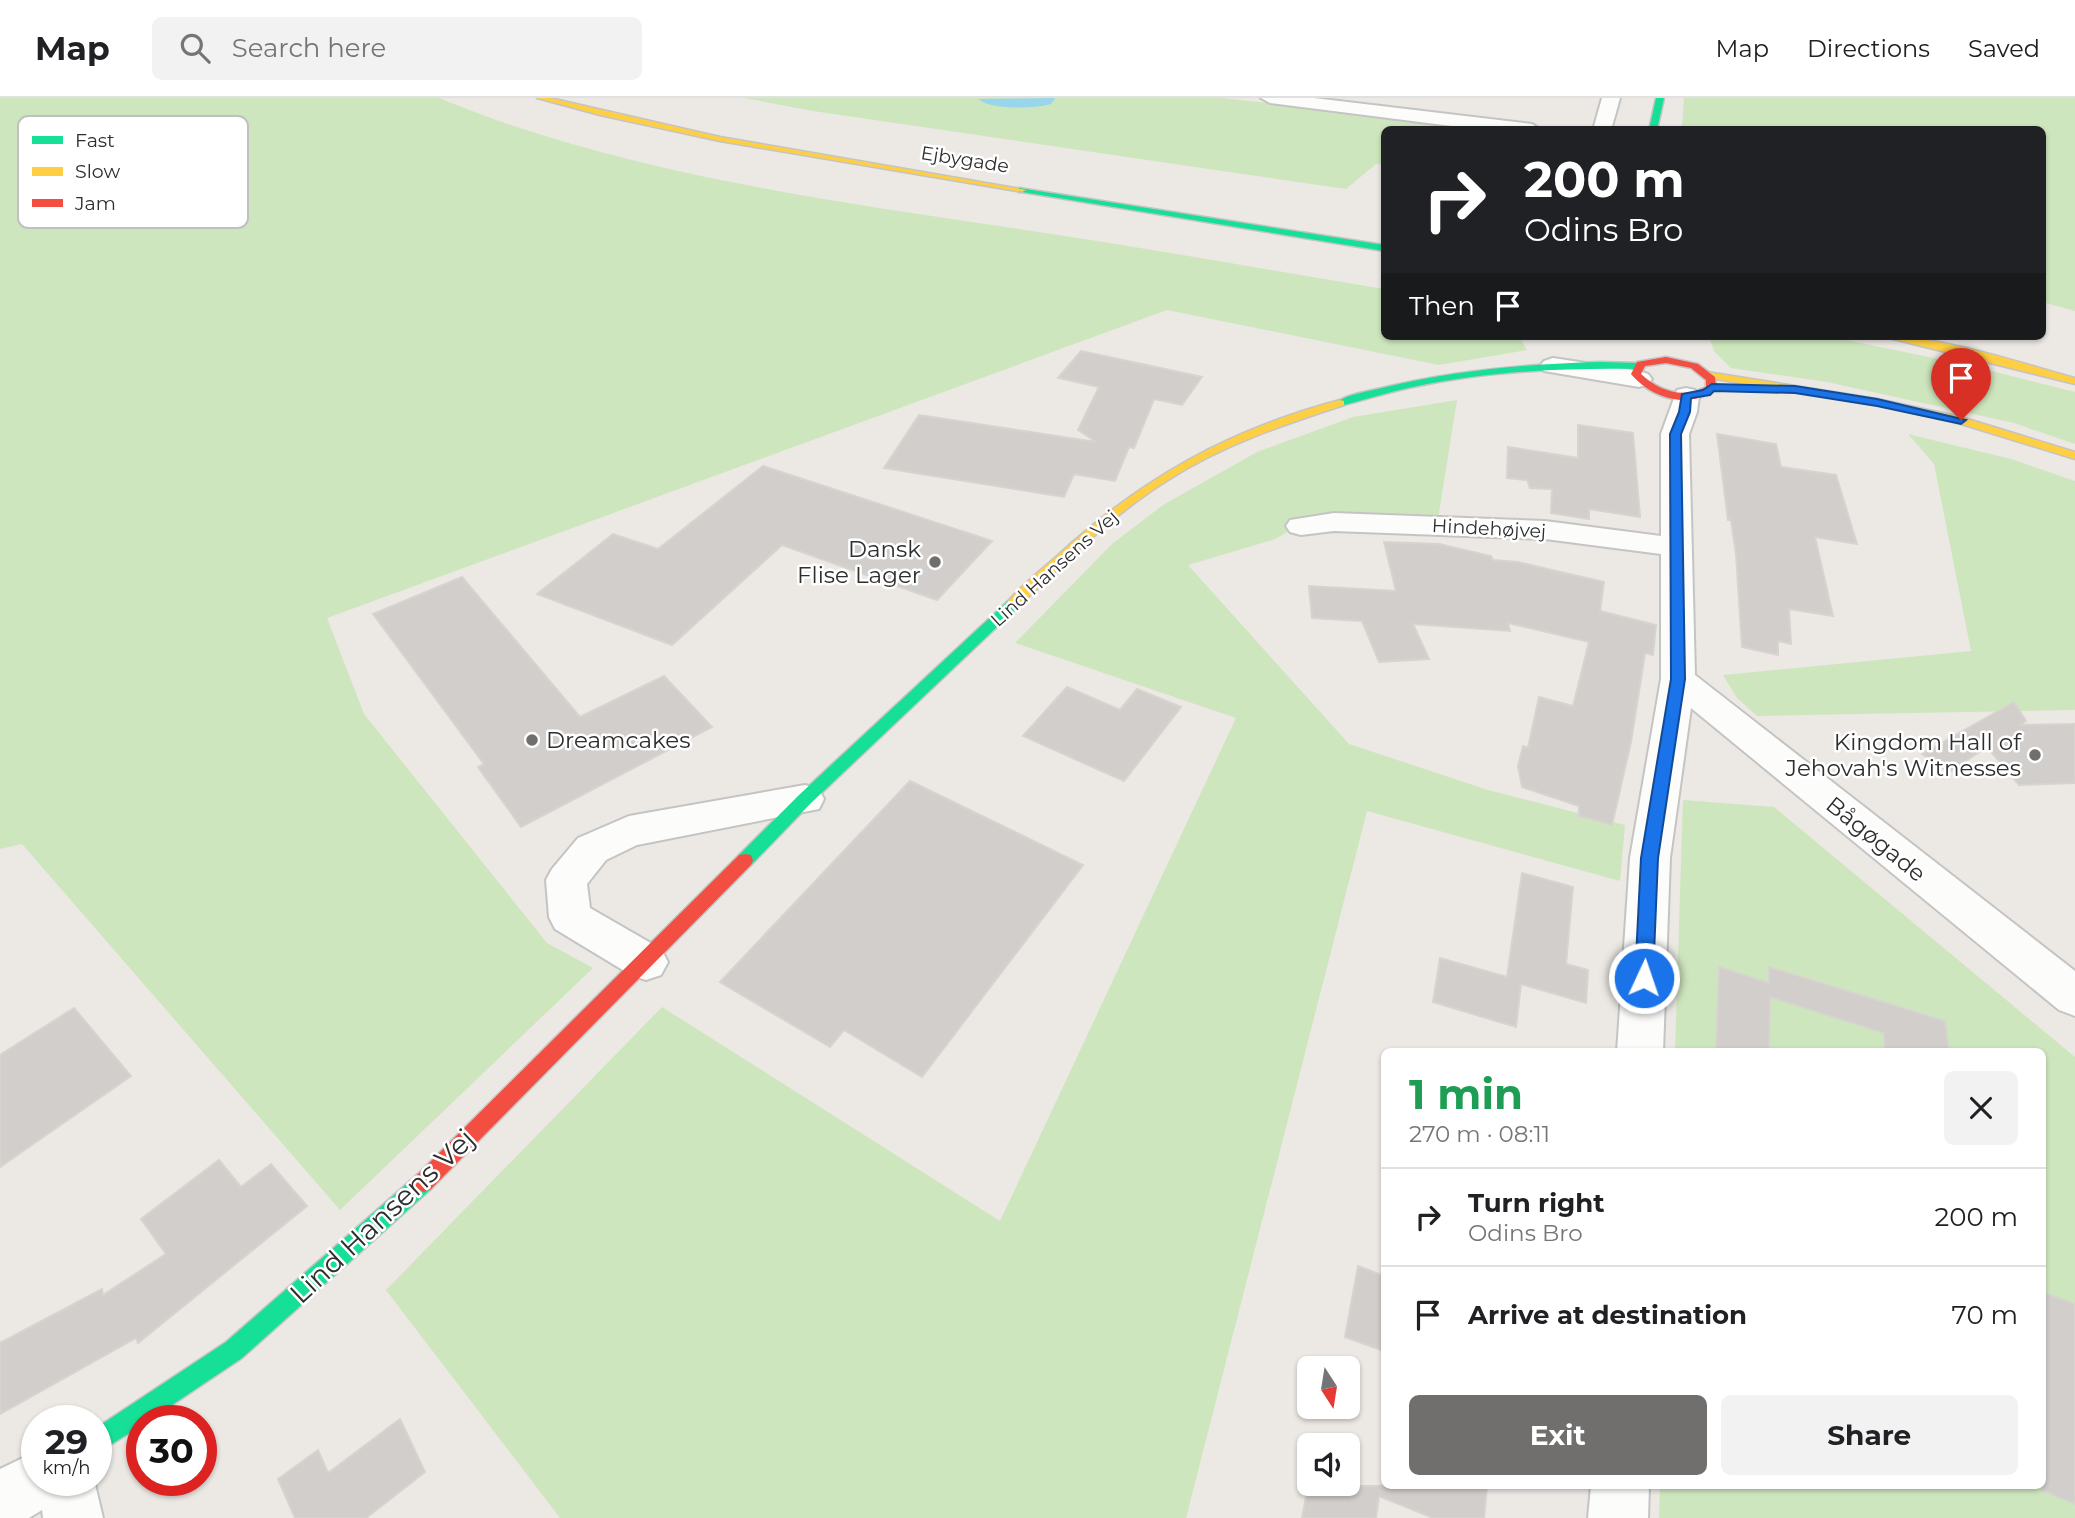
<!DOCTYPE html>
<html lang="en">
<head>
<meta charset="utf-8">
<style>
	:root { --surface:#fff; --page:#f2f2f2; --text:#202124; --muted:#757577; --line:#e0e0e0; --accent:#706f6e }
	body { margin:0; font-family:Montserrat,sans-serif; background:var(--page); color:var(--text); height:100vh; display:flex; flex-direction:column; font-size:26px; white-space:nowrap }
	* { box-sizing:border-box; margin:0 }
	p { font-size:23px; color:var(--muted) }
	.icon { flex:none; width:38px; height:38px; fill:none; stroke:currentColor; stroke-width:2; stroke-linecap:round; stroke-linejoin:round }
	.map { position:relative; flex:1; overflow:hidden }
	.details { position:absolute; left:1381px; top:950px; width:665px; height:441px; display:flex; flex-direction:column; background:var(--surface); border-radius:10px; box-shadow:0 2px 5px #0004 }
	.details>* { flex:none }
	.top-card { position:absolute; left:1381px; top:28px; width:665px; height:214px; border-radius:10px; box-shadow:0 2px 5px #0004; background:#202124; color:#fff; overflow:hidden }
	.needle { width:46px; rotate:168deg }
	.fabs { position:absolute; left:1297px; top:1258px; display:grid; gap:14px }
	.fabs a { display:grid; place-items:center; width:63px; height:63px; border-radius:10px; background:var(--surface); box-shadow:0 2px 5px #0004; font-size:35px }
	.speed { position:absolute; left:21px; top:1307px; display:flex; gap:14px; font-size:35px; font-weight:700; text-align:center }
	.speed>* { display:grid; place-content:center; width:91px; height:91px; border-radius:50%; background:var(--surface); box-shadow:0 2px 5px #0004; line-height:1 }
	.speed small { font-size:18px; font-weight:400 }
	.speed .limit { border:10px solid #d22; background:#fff; color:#111 }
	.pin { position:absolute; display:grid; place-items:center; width:60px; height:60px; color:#fff; margin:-72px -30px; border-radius:50% 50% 50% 0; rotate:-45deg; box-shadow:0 0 7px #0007 }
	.pin .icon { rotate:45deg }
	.me { position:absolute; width:77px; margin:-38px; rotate:3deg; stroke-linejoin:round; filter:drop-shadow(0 0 5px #0008) }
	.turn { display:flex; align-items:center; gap:24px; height:147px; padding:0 28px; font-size:32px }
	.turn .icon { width:91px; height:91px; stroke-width:2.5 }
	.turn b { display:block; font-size:49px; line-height:60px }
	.then { display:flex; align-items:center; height:66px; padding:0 28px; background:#0003; gap:14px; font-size:26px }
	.round { display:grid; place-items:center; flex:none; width:74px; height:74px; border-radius:10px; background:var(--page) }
	.headline { display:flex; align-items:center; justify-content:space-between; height:119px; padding:0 28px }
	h1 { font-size:42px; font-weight:700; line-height:52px; color:#1e9e55 }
	.primary-button { display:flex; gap:14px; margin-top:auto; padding:14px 28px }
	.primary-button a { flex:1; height:80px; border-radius:10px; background:var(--accent); color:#fff; font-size:28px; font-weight:700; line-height:80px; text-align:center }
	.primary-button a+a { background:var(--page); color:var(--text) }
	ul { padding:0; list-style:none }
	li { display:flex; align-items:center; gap:21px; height:98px; padding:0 28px; border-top:2px solid var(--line) }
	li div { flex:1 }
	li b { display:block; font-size:26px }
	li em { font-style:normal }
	header { display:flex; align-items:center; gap:42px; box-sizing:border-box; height:98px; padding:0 35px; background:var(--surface); border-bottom:2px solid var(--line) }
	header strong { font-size:33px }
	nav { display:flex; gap:38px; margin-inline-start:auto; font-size:24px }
	.search { width:490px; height:63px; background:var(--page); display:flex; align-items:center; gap:18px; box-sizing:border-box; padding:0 24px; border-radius:10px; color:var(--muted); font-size:26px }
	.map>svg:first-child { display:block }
</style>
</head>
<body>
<header>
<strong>Map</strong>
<div class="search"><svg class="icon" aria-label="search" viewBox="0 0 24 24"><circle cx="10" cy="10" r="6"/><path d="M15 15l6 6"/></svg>Search here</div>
<nav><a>Map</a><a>Directions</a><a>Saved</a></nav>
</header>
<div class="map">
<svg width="2075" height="1420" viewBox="0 0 2075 1420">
	<rect width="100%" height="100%" fill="#ece8e4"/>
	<g fill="#cee6be">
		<path d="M0,0H439C617,74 829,103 1019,131C1141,149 1263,171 1384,191V238H1519L1527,252L1439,267L1167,212L327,520L364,616L547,845L593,870L340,1112L22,746L0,751Z"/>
		<path d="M744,0H1222L1505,31L1384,32V67L1376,66L1346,91L813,13Z"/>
		<path d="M1684,0H2075V213L2042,204V32L1682,31Z"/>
		<path d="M1709,238H1828L1976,269L2075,294V346L2014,325L1827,284L1731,270L1714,253Z"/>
		<path d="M1457,302L1438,421L1319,417L1275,441L1188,467L1349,646L1488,692L1625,727L1620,783L1367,713L1186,1420H560L386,1192L662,909L1000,1123L1236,620L1015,545L1112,446L1163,407L1257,354L1353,319Z"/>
		<path d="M1908,336L2011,361L2075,383V612L1757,618L1737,600L1723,577L1971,553L1934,366Z"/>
		<path d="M1683,702L1774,709L2075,959V1420H1659L1660,1388H2042V954H1675Z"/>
	</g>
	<path fill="#99d6ec" d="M1055,0L1051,6C1035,11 990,12 978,1Z"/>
	<g fill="#d1cecb" stroke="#d7d4d0" stroke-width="2">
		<path d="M1081,253L1202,279L1182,307L1154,301L1134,350L1129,349L1115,383L1074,376L1064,399L884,370L919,317L1096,344L1078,332L1099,289L1058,280Z"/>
		<path d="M1578,327L1633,335L1640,419L1589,411V421L1551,415L1552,391L1530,390L1527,382L1507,380L1508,349L1578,360Z"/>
		<path d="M1717,336L1776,346L1781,369L1836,377L1857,446L1815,439L1833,518L1789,511L1791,546L1778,543V557L1742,549L1736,456L1731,422H1728Z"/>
		<path d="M763,368L992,443L937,502L782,447L672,547L537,496L613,436L658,451Z"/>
		<path d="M1384,444L1439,446L1491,458L1493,462L1517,464L1604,484L1600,513L1656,527L1653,557L1645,555L1631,644L1612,727L1579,718V708L1522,689L1518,668L1523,648L1528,650L1539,599L1573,608L1589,544L1508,525L1510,533L1413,526L1429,561L1379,564L1362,523L1312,520L1309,488L1396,493Z"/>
		<path d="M462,479L580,619L664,578L712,629L521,729L478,669L484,666L373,516Z"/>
		<path d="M1067,589L1120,612L1137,591L1181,609L1124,683L1023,638Z"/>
		<path d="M2014,604L2026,623L2020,627L2075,626V685L2019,687L1987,649L1949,674L1922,656Z"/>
		<path d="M910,683L1083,767L922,979L844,932L830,949L720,884Z"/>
		<path d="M1522,775L1573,789L1566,866L1588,872L1586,905L1521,886L1516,929L1433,904L1440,860L1507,879Z"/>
		<path d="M1719,869L1769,885V869L1945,923L1949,954H1885L1884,935L1770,899L1769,954H1716Z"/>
		<path d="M74,910L131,978L0,1069V957Z"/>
		<path d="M219,1062L241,1089L271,1066L307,1108L138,1245L136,1240L0,1316V1245L102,1191L103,1197L166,1156L141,1121Z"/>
		<path d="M1358,1168L1384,1178V1253L1345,1239Z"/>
		<path d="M2042,1194L2075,1206V1406L2042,1392Z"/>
		<path d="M400,1321L425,1374L366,1420H295L278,1381L318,1352L328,1375Z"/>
		<path d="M1309,1383V1386H1348V1384L1357,1388H1487L1484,1420H1433L1379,1398L1376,1420H1302Z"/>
	</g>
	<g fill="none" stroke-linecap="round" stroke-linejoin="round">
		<defs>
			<g id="street">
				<path d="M1261,0H1314L1532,26L1541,32H1483L1270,5Z"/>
				<path d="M1602,0H1620L1611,32H1593Z"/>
				<path d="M1553,260L1639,273L1648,276L1652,281L1648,286L1639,289L1544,273L1540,268L1544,263Z"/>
				<path d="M1686,290L1695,292L1699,298L1697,314L1689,336L1695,577L2075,873V918L2059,912L1691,610L1670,760L1663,954H1617L1630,760L1661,581V456L1545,441L1334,433L1301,437L1290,434L1286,428L1290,422L1334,415L1545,423L1661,438V336L1677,292Z"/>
				<path d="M805,687L819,691L824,701L819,711L637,747L606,762L587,786L590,810L661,851L668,864L661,877L646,882L631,877L555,831L549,819L546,782L552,771L578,740L629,718Z"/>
				<path d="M37,1353V1382H94L103,1420H43L42,1412L29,1420H0V1371Z"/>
				<path d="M1591,1388H1649L1648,1420H1588Z"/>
			</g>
			<g id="fast">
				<path d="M1656,0H1664L1657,32H1649Z"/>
				<path d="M1019,90L1384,147V153L1022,94H1019Z"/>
				<path d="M1600,264L1638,265L1643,268L1638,271C1562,270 1487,273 1413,289C1388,294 1364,302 1340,308L1335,305C1347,296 1370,293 1386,289C1457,272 1527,266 1600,264Z"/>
				<path d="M1013,502L1018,503V509L811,705L751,767H739L737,762L739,757L799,697L1008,503Z"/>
				<path d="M424,1074L431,1077L434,1084L431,1091L242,1260L148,1323H142V1327L96,1356V1330L226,1244L417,1077Z"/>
			</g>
			<g id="slow">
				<path d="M537,0H550L720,39L1026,92L1022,94L720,43L600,17Z"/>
				<path d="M1881,238C1942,238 2016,264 2075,280V286Z"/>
				<path d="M1707,274L1877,301L1961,319L2075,354V361L1958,325L1877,307L1703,279V275Z"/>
				<path d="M1340,302L1344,303V307C1283,327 1222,347 1168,382C1112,417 1065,464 1018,509L1013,510L1006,506C1020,488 1040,473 1057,458C1142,380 1228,332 1340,302Z"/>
			</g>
			<g id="jam">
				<path d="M1666,259L1698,266L1715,279L1716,290C1691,313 1651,300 1631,276L1637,264ZM1666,265L1691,270L1706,282V289C1683,301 1659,293 1641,276L1645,268Z"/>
				<path d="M745,756L751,757L753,762L751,767L431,1091L424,1094L417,1091L414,1084L417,1077L739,757Z"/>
			</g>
		</defs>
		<use href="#street" stroke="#c5c4c5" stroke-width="4"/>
		<use href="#fast" stroke="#c5c4c5" stroke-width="3"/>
		<use href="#slow" stroke="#c5c4c5" stroke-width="3"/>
		<use href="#jam" stroke="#c5c4c5" stroke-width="3"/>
		<use href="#street" fill="#fcfcfb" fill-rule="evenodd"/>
		<use href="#fast" fill="#16e098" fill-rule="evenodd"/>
		<use href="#slow" fill="#ffcf43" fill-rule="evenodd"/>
		<use href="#jam" fill="#f24e42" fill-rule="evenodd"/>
	</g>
	<path fill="#1a73e8" stroke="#114b97" stroke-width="2" d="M1712,286L1795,288L1877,301L1966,322L1961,326L1877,308L1795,295L1714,293L1710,297L1691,300L1690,314L1681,336L1685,581L1658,760L1653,880L1650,886L1644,888L1637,886L1635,880L1641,760L1671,581L1670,336L1679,314L1682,296L1703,292Z"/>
	<g fill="#706f6e" stroke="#fff" stroke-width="2.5">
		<circle cx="935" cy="464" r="7"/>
		<circle cx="532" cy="642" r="7"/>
		<circle cx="2035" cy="657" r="7"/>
	</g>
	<g text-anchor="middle" stroke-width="5" stroke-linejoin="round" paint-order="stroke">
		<g font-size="19" fill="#2e2e2e" stroke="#fff">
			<text transform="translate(965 61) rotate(9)" y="7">Ejbygade</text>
			<text transform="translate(1489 430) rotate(3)" y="7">Hindehøjvej</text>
			<text transform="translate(1054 470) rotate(-42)" y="7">Lind Hansens Vej</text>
		</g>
		<g font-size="23" fill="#2e2e2e" stroke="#fff" text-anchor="end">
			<text x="921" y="459">Dansk<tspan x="921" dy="26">Flise Lager</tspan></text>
			<text x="546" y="650" text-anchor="start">Dreamcakes</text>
			<text x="2021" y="652">Kingdom Hall of<tspan x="2021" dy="26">Jehovah's Witnesses</tspan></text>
		</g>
		<g font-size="23" fill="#2e2e2e" stroke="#fff">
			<text transform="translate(1876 741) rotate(39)" y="8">Bågøgade</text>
		</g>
		<g font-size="28" fill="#2e2e2e" stroke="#fff">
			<text transform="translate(382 1118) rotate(-43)" y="10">Lind Hansens Vej</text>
		</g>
	</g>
	<rect x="18" y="18" width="230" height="112" rx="10" fill="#fff" stroke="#c0c0c0" stroke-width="2"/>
	<rect x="32" y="38" width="31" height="8" fill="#16e098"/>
	<rect x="32" y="69" width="31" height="9" fill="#ffcf43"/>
	<rect x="32" y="101" width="31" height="8" fill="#f24e42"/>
	<g font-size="19" fill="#2e2e2e">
		<text x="75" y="49">Fast</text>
		<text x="75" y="80">Slow</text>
		<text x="75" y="112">Jam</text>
	</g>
</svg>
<div class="fabs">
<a><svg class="needle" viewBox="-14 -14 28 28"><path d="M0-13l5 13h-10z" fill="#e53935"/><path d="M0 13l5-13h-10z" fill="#757577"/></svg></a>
<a><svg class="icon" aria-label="sound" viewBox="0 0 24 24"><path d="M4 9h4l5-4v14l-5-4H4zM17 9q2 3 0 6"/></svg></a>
</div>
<div class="speed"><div>29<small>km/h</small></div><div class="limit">30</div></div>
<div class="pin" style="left:1961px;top:322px;background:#d93025"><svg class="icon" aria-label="arrive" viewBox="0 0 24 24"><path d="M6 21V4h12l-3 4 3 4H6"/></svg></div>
<svg class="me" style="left:1644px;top:880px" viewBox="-20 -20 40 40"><circle r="17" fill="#1a73e8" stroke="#fff" stroke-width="3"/><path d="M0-11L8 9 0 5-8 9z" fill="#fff"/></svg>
<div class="top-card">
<div class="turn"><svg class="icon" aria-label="right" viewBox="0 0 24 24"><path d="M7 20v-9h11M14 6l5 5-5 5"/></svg><div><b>200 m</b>Odins Bro</div></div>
<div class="then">Then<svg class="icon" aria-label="arrive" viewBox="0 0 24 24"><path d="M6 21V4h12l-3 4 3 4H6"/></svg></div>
</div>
<section class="details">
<div class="headline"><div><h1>1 min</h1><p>270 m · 08:11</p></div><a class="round"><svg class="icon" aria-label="close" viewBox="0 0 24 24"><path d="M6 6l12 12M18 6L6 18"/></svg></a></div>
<ul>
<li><svg class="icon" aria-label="right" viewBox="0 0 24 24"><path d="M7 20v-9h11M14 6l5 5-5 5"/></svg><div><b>Turn right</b><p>Odins Bro</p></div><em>200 m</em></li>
<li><svg class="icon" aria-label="arrive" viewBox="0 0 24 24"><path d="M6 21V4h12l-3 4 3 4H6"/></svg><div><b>Arrive at destination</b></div><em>70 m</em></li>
</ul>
<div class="primary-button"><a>Exit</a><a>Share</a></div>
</section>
</div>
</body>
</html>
